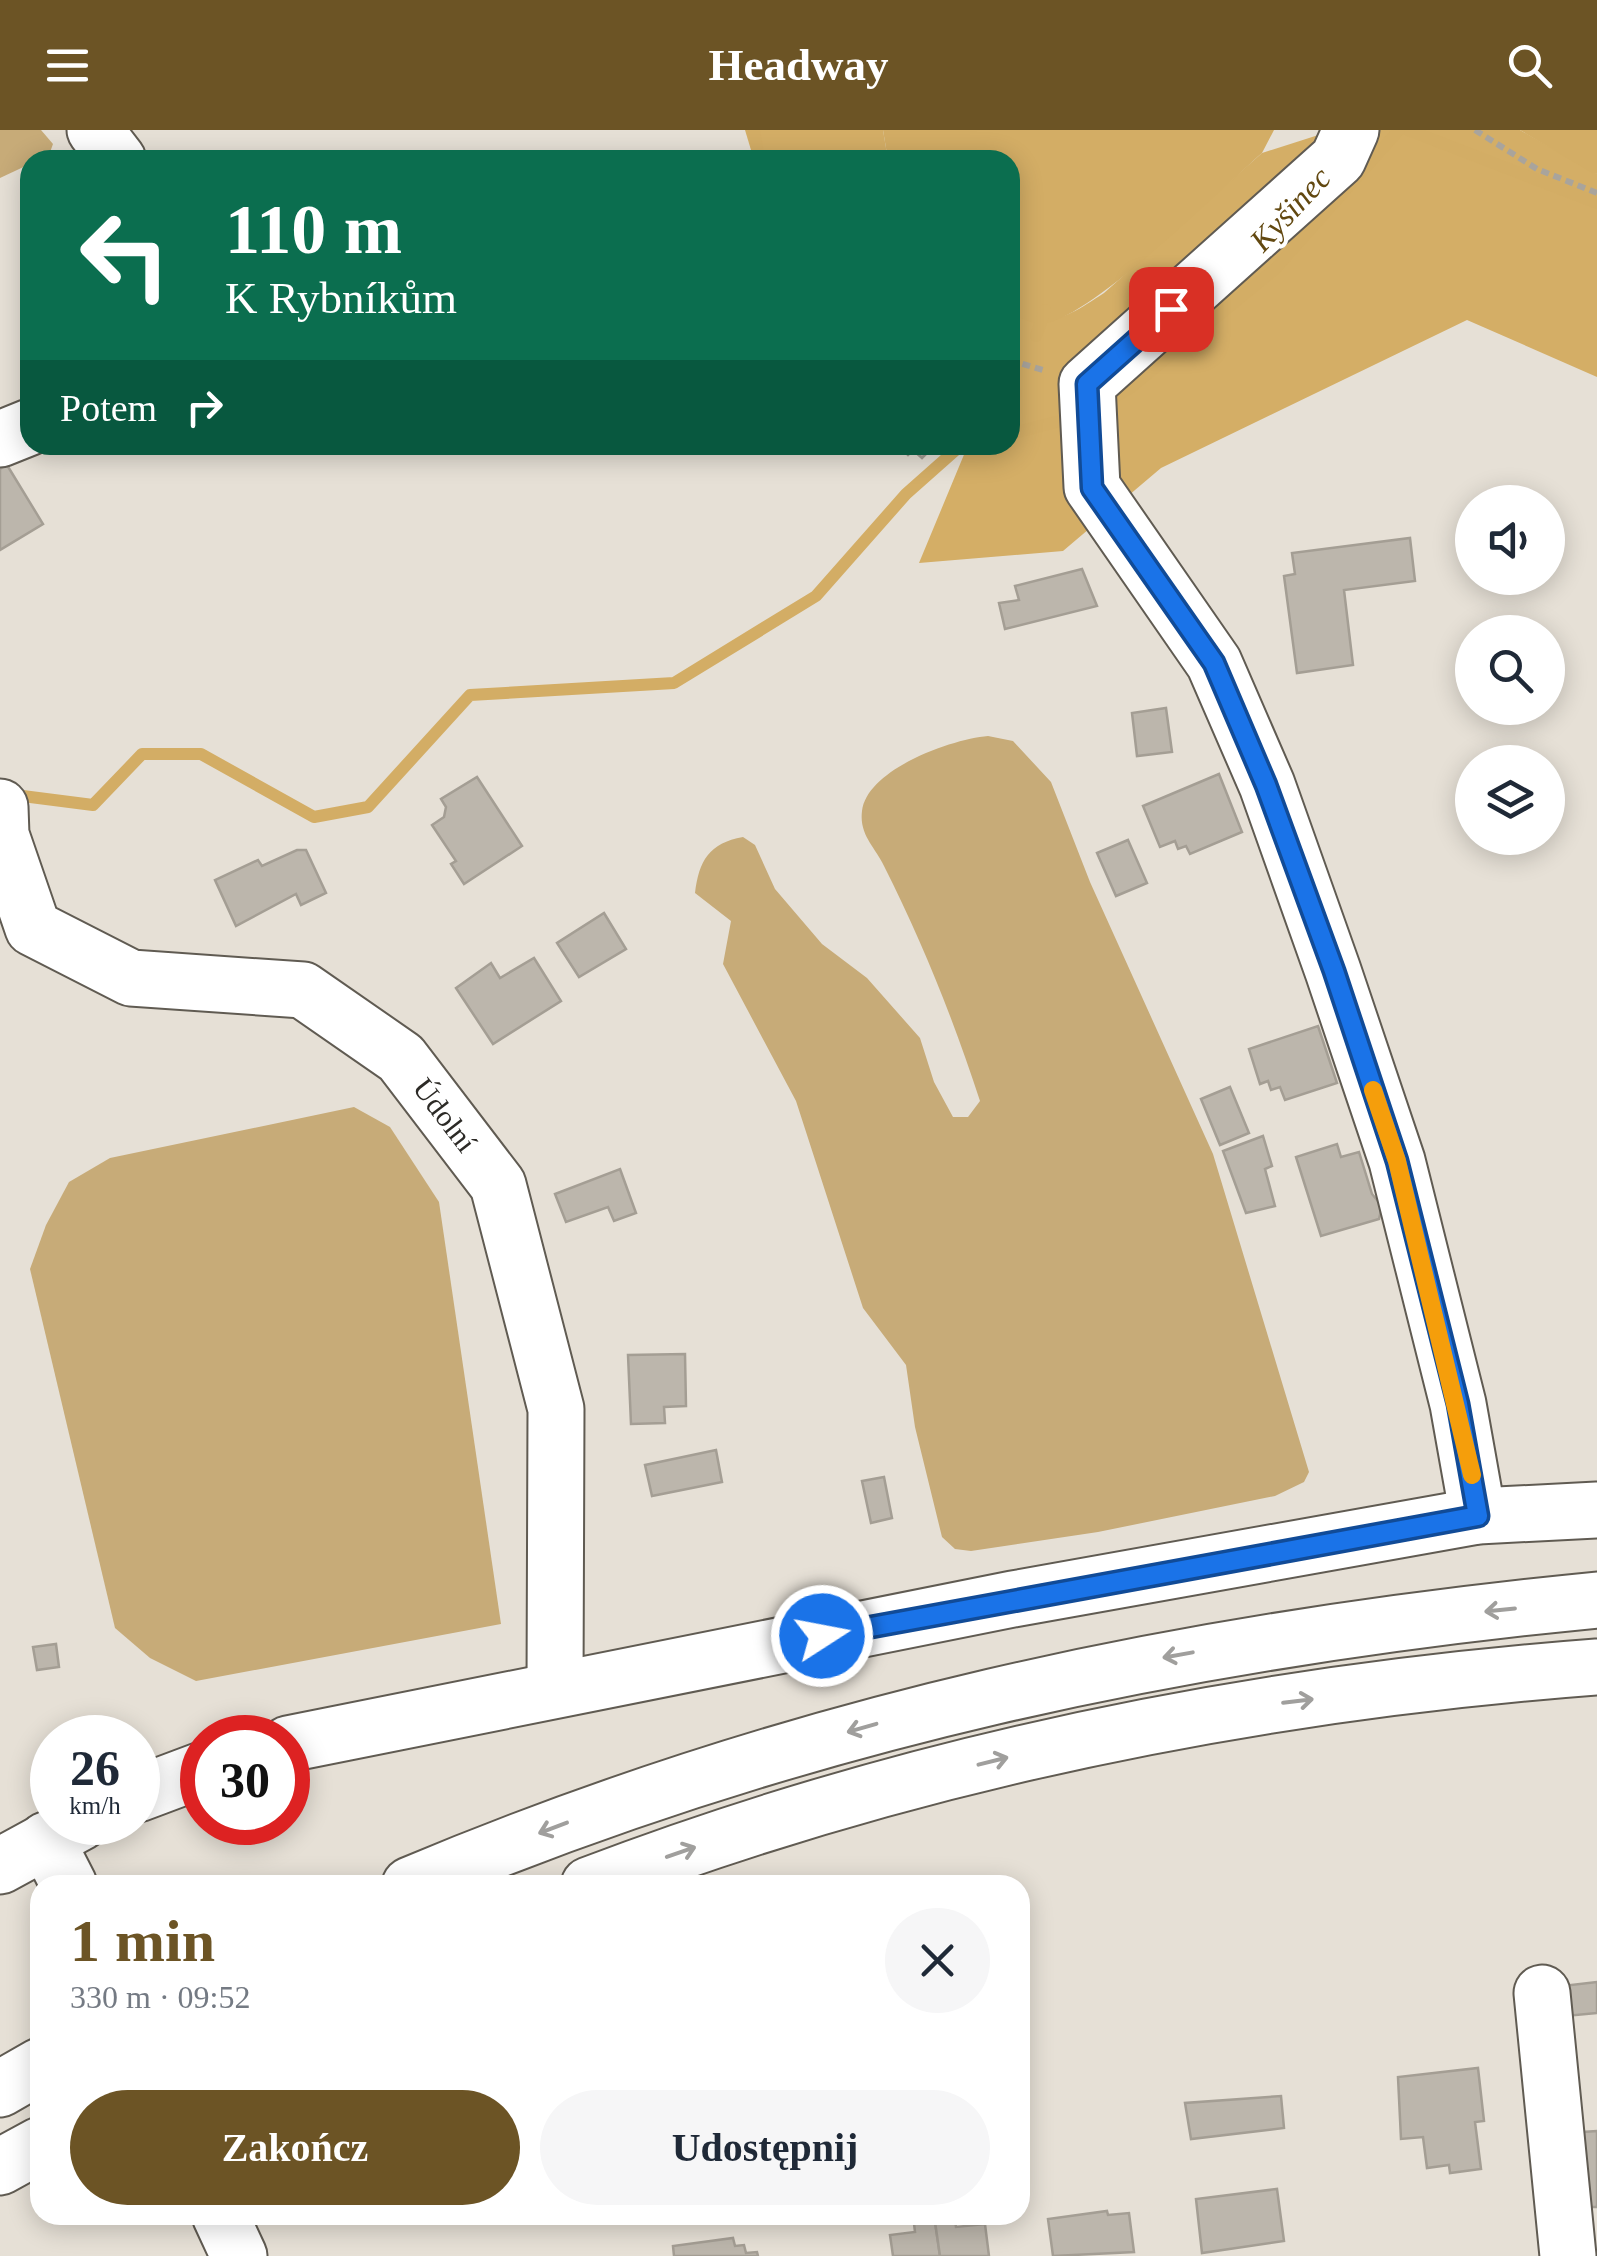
<!DOCTYPE html>
<html lang="pl">
<head>
<meta charset="utf-8">
<style>
	:root { --surface:#fff; --page:#f6f6f7; --text:#1f2937; --muted:#747a83; --accent:#6c5425 }
	body { margin:0; font-family:"Times New Roman",serif; background:var(--page); color:var(--text); height:100vh; display:flex; flex-direction:column; font-size:38px; white-space:nowrap }
	* { box-sizing:border-box; margin:0 }
	p { font-size:32px; color:var(--muted) }
	.icon { flex:none; width:55px; height:55px; fill:none; stroke:currentColor; stroke-width:2; stroke-linecap:round; stroke-linejoin:round }
	.map { position:relative; flex:1; overflow:hidden }
	.drawer { position:absolute; left:30px; top:1745px; width:1000px; height:350px; display:flex; flex-direction:column; background:var(--surface); border-radius:30px; box-shadow:0 5px 25px #0003 }
	.drawer>* { flex:none }
	.top-card { position:absolute; left:20px; top:20px; width:1000px; height:305px; border-radius:30px; box-shadow:0 5px 25px #0003; background:#0b6e4f; color:#fff; overflow:hidden }
	.buttons { position:absolute; left:1455px; top:355px; display:grid; gap:20px }
	.buttons a { display:grid; place-items:center; width:110px; height:110px; border-radius:50%; background:var(--surface); box-shadow:0 5px 25px #0003; font-size:50px }
	.speed { position:absolute; left:30px; top:1585px; display:flex; gap:20px; font-size:50px; font-weight:700; text-align:center }
	.speed>* { display:grid; place-content:center; width:130px; height:130px; border-radius:50%; background:var(--surface); box-shadow:0 5px 25px #0003; line-height:1 }
	.speed small { font-size:25px; font-weight:400 }
	.speed .limit { border:15px solid #d22; background:#fff; color:#111 }
	.pin { position:absolute; display:grid; place-items:center; width:85px; height:85px; color:#fff; margin:-42px; border-radius:20px; box-shadow:0 5px 15px #0006 }
	.me { position:absolute; width:110px; margin:-55px; rotate:79deg; stroke-linejoin:round; filter:drop-shadow(0 0 8px #0008) }
	.turn { display:flex; align-items:center; gap:35px; height:210px; padding:0 40px; font-size:45px }
	.turn .icon { width:130px; height:130px; stroke-width:2.5 }
	.turn b { display:block; font-size:70px; line-height:85px }
	.then { display:flex; align-items:center; height:95px; padding:0 40px; background:#0003; gap:20px; font-size:38px }
	.round { display:grid; place-items:center; flex:none; width:105px; height:105px; border-radius:52px; background:var(--page) }
	.headline { display:flex; align-items:center; justify-content:space-between; height:170px; padding:0 40px }
	h1 { font-size:60px; font-weight:800; line-height:75px; color:var(--accent) }
	.cta { display:flex; gap:20px; margin-top:auto; padding:20px 40px }
	.cta a { flex:1; height:115px; border-radius:60px; background:var(--accent); color:#fff; font-size:40px; font-weight:800; line-height:115px; text-align:center }
	.cta a+a { background:var(--page); color:var(--text) }
	header { display:flex; justify-content:space-between; align-items:center; height:130px; padding:0 40px; background:var(--accent); color:#fff; font-size:45px; font-weight:800 }
	.map>svg:first-child { display:block }
</style>
</head>
<body>
<header><svg class="icon" aria-label="menu" viewBox="0 0 24 24"><path d="M4 6h16M4 12h16M4 18h16"/></svg>Headway<svg class="icon" aria-label="search" viewBox="0 0 24 24"><circle cx="10" cy="10" r="6"/><path d="M15 15l6 6"/></svg></header>
<div class="map">
<svg width="1597" height="2126" viewBox="0 0 1597 2126">
	<rect width="100%" height="100%" fill="#e6e0d6"/>
	<g fill="#c7ab78">
		<path d="M0,0H41L53,14L49,25L0,48Z"/>
		<path d="M988,606L1013,611L1051,652L1090,752L1213,1024L1309,1342L1304,1352L1275,1366L1098,1402L971,1421L955,1419L942,1407L915,1297L906,1235L863,1178L796,971L723,834L731,791L695,763C699,731 709,713 743,707L755,715L775,759L822,814L867,848L920,908L934,952L953,987H968L980,971C954,891 922,811 884,736C875,717 859,705 862,681C867,639 952,609 988,606Z"/>
		<path d="M354,977L390,997L439,1072L501,1494L196,1551L150,1528L115,1498L30,1139L46,1095L69,1052L110,1028Z"/>
	</g>
	<g fill="#d4ae66">
		<path d="M745,0H883L888,30H754Z"/>
		<path d="M1334,0H1520L1597,44V247L1467,190L1161,338L1063,421L919,433L968,315H1010V184C1052,198 1069,186 1104,163L1262,23Z"/>
	</g>
	<g fill="#d3ad65">
		<path d="M883,0H1274L1262,23C1223,57 1084,196 1039,194C1030,193 1019,187 1010,184V30H888Z"/>
		<path d="M1520,0H1597V44L1592,43Z"/>
	</g>
	<g fill="none" stroke-linecap="round" stroke-linejoin="round">
		<g stroke="#d3ad65" stroke-width="12">
			<path d="M754,0L759,30"/>
			<path d="M1408,0L1597,73"/>
			<path d="M1036,206L1045,180"/>
			<path d="M1102,274L1130,258L1275,139L1399,0"/>
			<path d="M1010,282L1016,263"/>
			<path d="M1010,304L1075,287"/>
			<path d="M7,664L93,675L142,624H201L314,687L368,677L470,565L674,553L816,466L906,364L959,317"/>
		</g>
	</g>
	<g fill="#bcb6ac" stroke="#a49e94" stroke-width="2.5">
		<path d="M898,315H935L922,328L913,320L908,325Z"/>
		<path d="M7,335L43,394L0,420V339Z"/>
		<path d="M1410,408L1415,451L1344,460L1353,535L1297,543L1284,446L1295,444L1292,423Z"/>
		<path d="M1082,439L1097,476L1005,499L999,473L1019,470L1015,456Z"/>
		<path d="M1166,578L1172,622L1137,626L1132,583Z"/>
		<path d="M1219,644L1242,702L1190,724L1186,716L1178,719L1175,711L1160,717L1143,676Z"/>
		<path d="M477,647L522,716L464,754L451,734L456,731L432,695L444,687L446,677L441,669Z"/>
		<path d="M1128,710L1147,753L1116,766L1097,723Z"/>
		<path d="M297,720H306L326,763L301,775L296,764L236,796L215,750L258,730L262,736Z"/>
		<path d="M604,783L626,819L579,847L557,813Z"/>
		<path d="M534,828L561,871L493,914L456,858L491,833L500,848Z"/>
		<path d="M1318,896L1337,953L1285,970L1280,957L1271,960L1268,951L1260,954L1249,919Z"/>
		<path d="M1230,957L1249,1003L1220,1015L1201,969Z"/>
		<path d="M1263,1006L1272,1036L1265,1039L1275,1076L1246,1083L1223,1021Z"/>
		<path d="M1337,1014L1341,1027L1359,1022L1372,1064L1382,1076L1379,1089L1321,1106L1296,1027Z"/>
		<path d="M620,1039L636,1083L614,1091L608,1077L566,1092L555,1064Z"/>
		<path d="M685,1224L686,1276L664,1277L665,1293L631,1294L628,1225Z"/>
		<path d="M716,1320L722,1352L652,1366L645,1335Z"/>
		<path d="M884,1347L892,1388L871,1393L862,1351Z"/>
		<path d="M56,1514L59,1537L37,1540L33,1517Z"/>
		<path d="M1597,1852V1883L1566,1886L1562,1856Z"/>
		<path d="M1478,1938L1484,1991L1475,1992L1481,2039L1450,2043L1449,2035L1427,2038L1423,2007L1401,2009L1398,1947Z"/>
		<path d="M1281,1966L1284,1998L1191,2009L1185,1973Z"/>
		<path d="M1597,2001V2077H1590L1583,2002Z"/>
		<path d="M1277,2059L1284,2111L1202,2123L1196,2069Z"/>
		<path d="M1107,2081L1108,2085L1129,2083L1134,2122L1053,2126L1048,2089Z"/>
		<path d="M913,2085H934L940,2126H893L890,2105L915,2102Z"/>
		<path d="M934,2085H954L956,2097L985,2094L989,2126H940Z"/>
		<path d="M733,2108L735,2116L744,2115L746,2123L757,2122L758,2126H674L673,2116Z"/>
	</g>
	<g fill="none" stroke-linecap="round" stroke-linejoin="round">
		<defs>
			<g id="minor">
				<path d="M95,0L118,30"/>
				<path d="M1351,0L1338,29L1087,254L1092,357L1214,533L1267,655L1333,841L1397,1031L1458,1274L1478,1386"/>
				<path d="M0,309L30,297"/>
				<path id="s1" d="M0,677L1,705L33,798L131,848L303,860L401,928L498,1055L556,1279L555,1558"/>
				<path d="M288,1614L1013,1469L1478,1386L1597,1380"/>
				<path d="M138,1664L202,1640"/>
				<path d="M46,1710L69,1755"/>
				<path d="M0,1736L81,1692"/>
				<path d="M1542,1863L1568,2126"/>
				<path d="M220,2085L239,2126"/>
			</g>
			<g id="highway">
				<path d="M410,1755C798,1592 1180,1511 1597,1470"/>
				<path d="M589,1755C912,1632 1253,1563 1597,1537"/>
				<path d="M0,1959L40,1936"/>
				<path d="M0,2037L40,2015"/>
			</g>
		</defs>
		<use href="#minor" stroke="#605b52" stroke-width="59"/>
		<use href="#highway" stroke="#605b52" stroke-width="59"/>
		<g stroke="#a9a49c" stroke-width="6" stroke-dasharray="8 5" stroke-linecap="butt">
			<path d="M1475,0L1537,39L1597,63"/>
			<path d="M1010,230L1043,240"/>
		</g>
		<use href="#minor" stroke="#fff" stroke-width="55"/>
		<use href="#highway" stroke="#fff" stroke-width="55"/>
	</g>
	<defs><path id="oneway-shaft" d="M-6 0H5M1.5-3L5.5 0L1.5 3" fill="none" stroke-width="1.6" stroke-linecap="round" stroke-linejoin="round" transform="scale(2.5)"/></defs>
	<g stroke="#a09f9d">
		<use href="#oneway-shaft" transform="translate(1500 1480) rotate(174)"/>
		<use href="#oneway-shaft" transform="translate(1178 1525) rotate(170)"/>
		<use href="#oneway-shaft" transform="translate(1298 1571) rotate(-7)"/>
		<use href="#oneway-shaft" transform="translate(862 1598) rotate(164)"/>
		<use href="#oneway-shaft" transform="translate(993 1631) rotate(-14)"/>
		<use href="#oneway-shaft" transform="translate(553 1698) rotate(159)"/>
		<use href="#oneway-shaft" transform="translate(681 1722) rotate(-19)"/>
	</g>
	<g fill="none" stroke-linecap="round" stroke-linejoin="round">
		<defs>
			<path id="route" d="M822,1506L1478,1386L1458,1274L1397,1031L1334,841L1266,655L1214,533L1092,358L1087,254L1171,179"/>
		</defs>
		<use href="#route" stroke="#114b97" stroke-width="25"/>
		<use href="#route" stroke="#1a73e8" stroke-width="18"/>
		<path stroke="#f59e0b" stroke-width="18" d="M1373,960L1397,1031L1472,1345"/>
	</g>
	<g text-anchor="middle" stroke-width="8" stroke-linejoin="round" paint-order="stroke">
		<g font-size="30" fill="#2c2a26" stroke="#fff">
			<text dy="10" stroke="none"><textPath href="#s1" startOffset="600">Údolní</textPath></text>
		</g>
		<g font-size="32" font-style="italic" fill="#624810" stroke="#fff">
			<text transform="translate(1290 79) rotate(-47)" y="11">Kyšinec</text>
		</g>
	</g>
</svg>
<div class="buttons">
<a><svg class="icon" aria-label="sound" viewBox="0 0 24 24"><path d="M4 9h4l5-4v14l-5-4H4zM17 9q2 3 0 6"/></svg></a>
<a><svg class="icon" aria-label="search" viewBox="0 0 24 24"><circle cx="10" cy="10" r="6"/><path d="M15 15l6 6"/></svg></a>
<a><svg class="icon" aria-label="layers" viewBox="0 0 24 24"><path d="M12 4l9 5-9 5-9-5zM3 14l9 5 9-5"/></svg></a>
</div>
<div class="speed"><div>26<small>km/h</small></div><div class="limit">30</div></div>
<div class="pin" style="left:1171px;top:179px;background:#d93025"><svg class="icon" aria-label="arrive" viewBox="0 0 24 24"><path d="M6 21V4h12l-3 4 3 4H6"/></svg></div>
<svg class="me" style="left:822px;top:1506px" viewBox="-20 -20 40 40"><circle r="17" fill="#1a73e8" stroke="#fff" stroke-width="3"/><path d="M0-11L8 9 0 5-8 9z" fill="#fff"/></svg>
<div class="top-card">
<div class="turn"><svg class="icon" aria-label="left" viewBox="0 0 24 24"><path d="M17 20v-9H6M10 6l-5 5 5 5"/></svg><div><b>110 m</b>K Rybníkům</div></div>
<div class="then">Potem<svg class="icon" aria-label="right" viewBox="0 0 24 24"><path d="M7 20v-9h11M14 6l5 5-5 5"/></svg></div>
</div>
<section class="drawer">
<div class="headline"><div><h1>1 min</h1><p>330 m · 09:52</p></div><a class="round"><svg class="icon" aria-label="close" viewBox="0 0 24 24"><path d="M6 6l12 12M18 6L6 18"/></svg></a></div>
<div class="cta"><a>Zakończ</a><a>Udostępnij</a></div>
</section>
</div>
</body>
</html>
